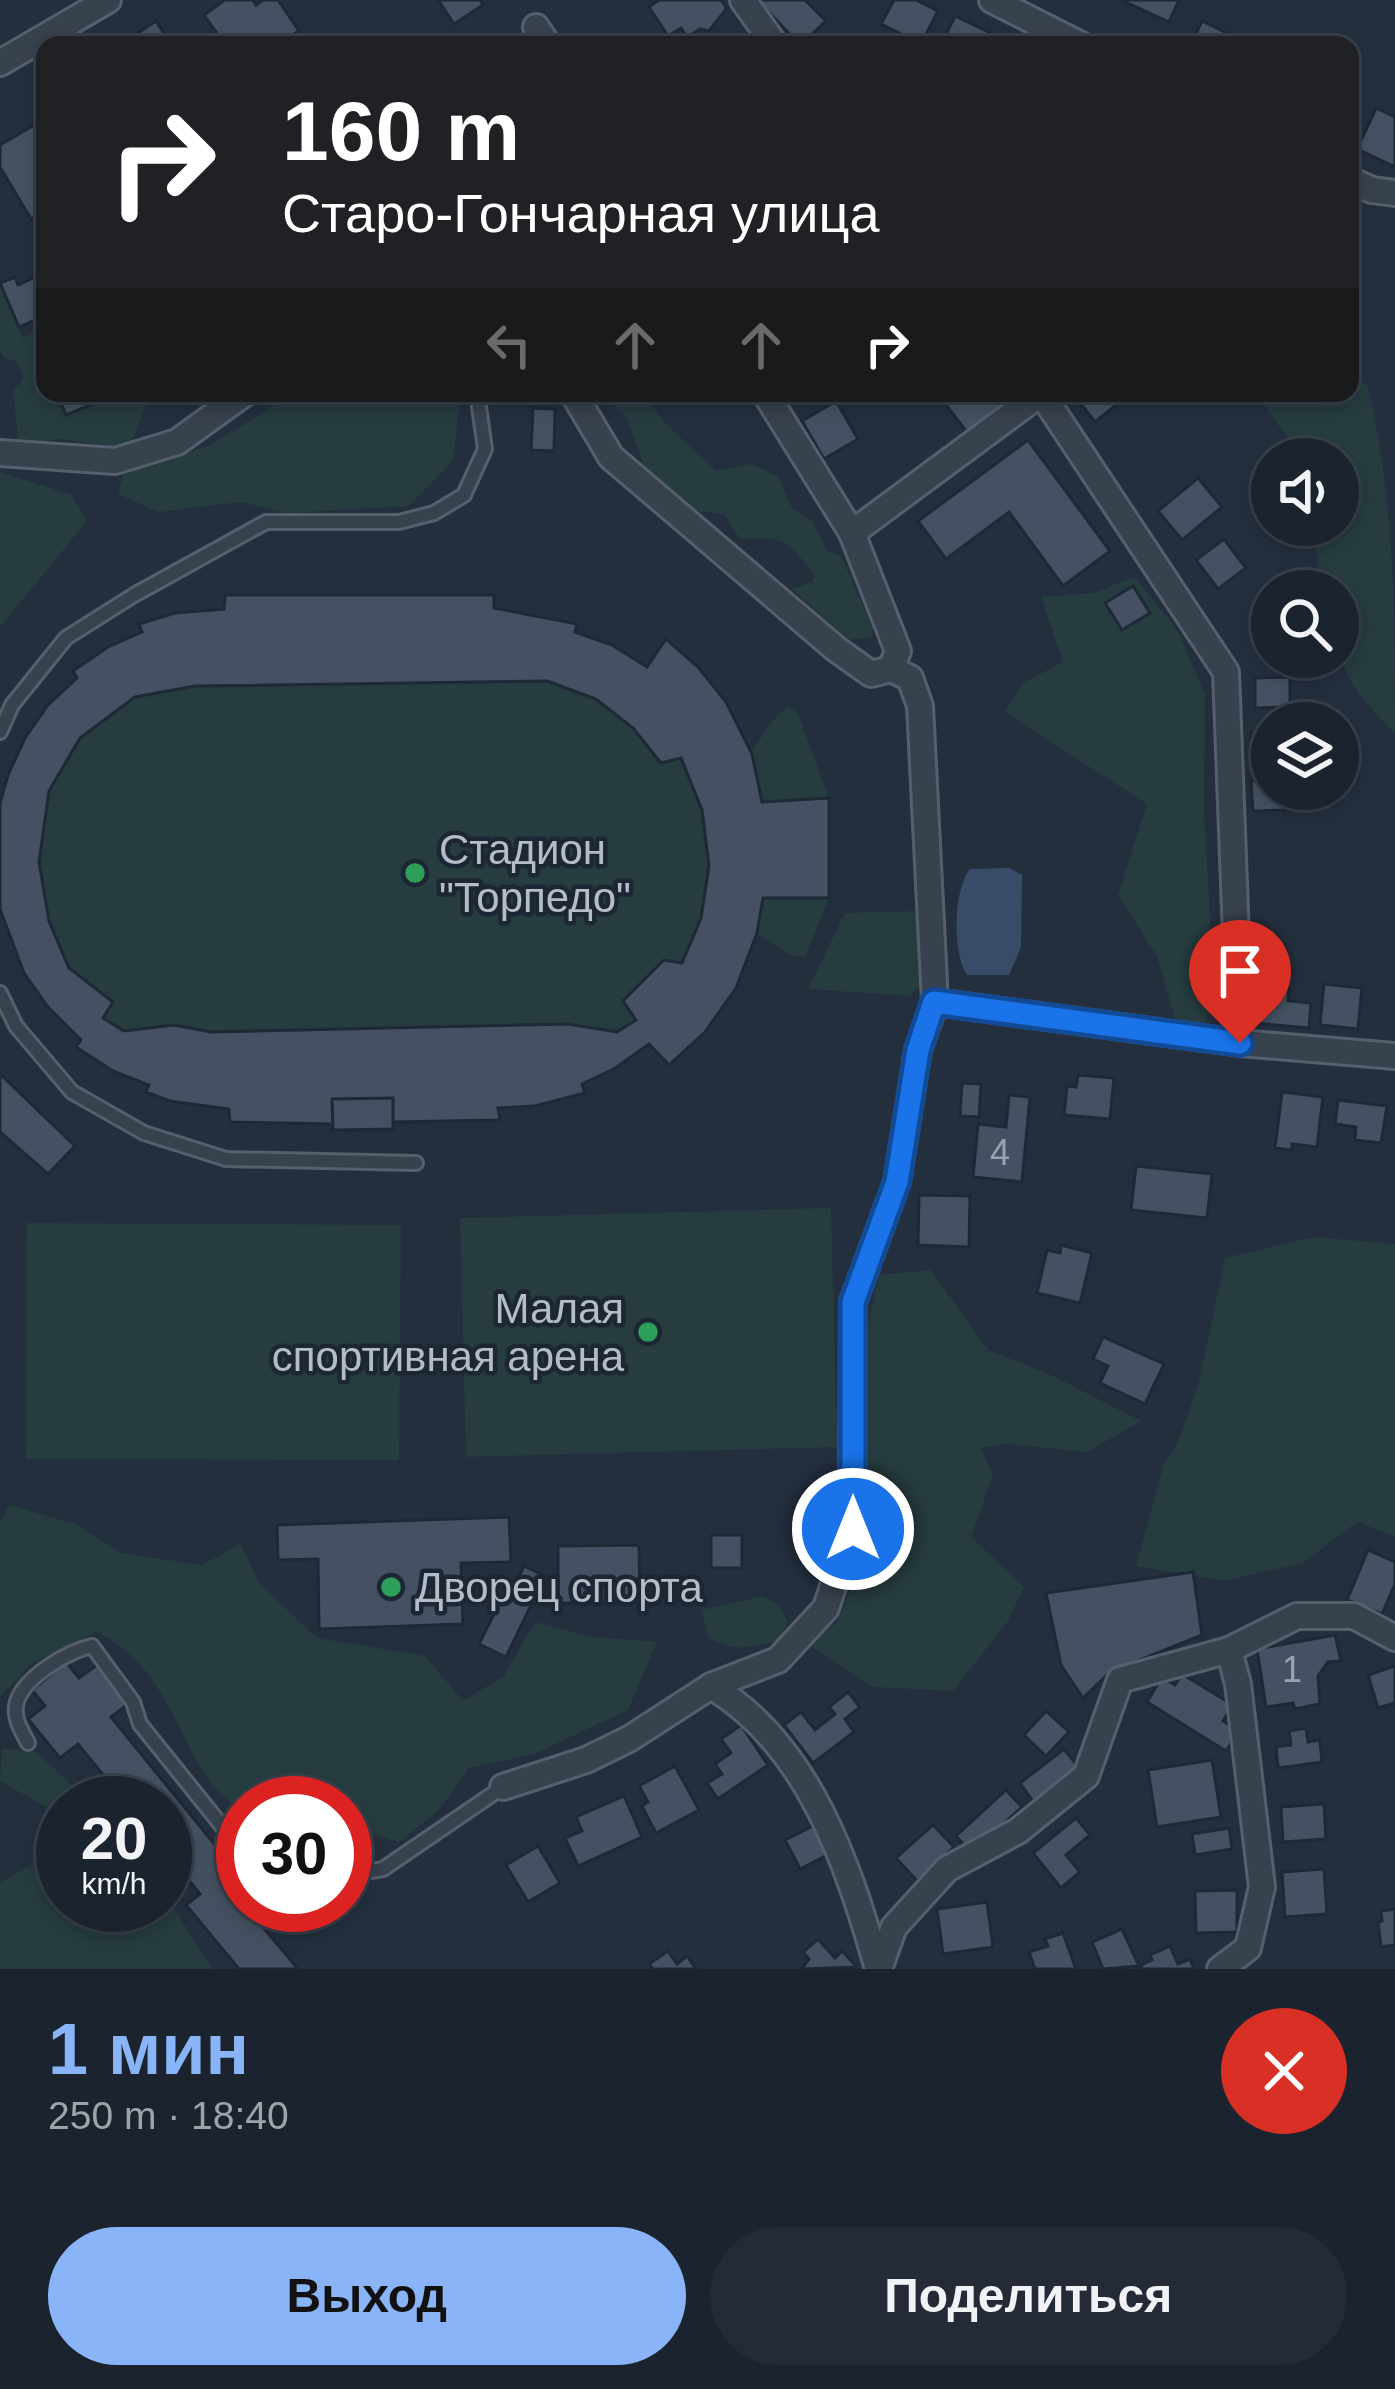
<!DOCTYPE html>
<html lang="ru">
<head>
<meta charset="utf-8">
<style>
	:root { --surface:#1b232e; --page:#242b36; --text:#f1f3f6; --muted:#a0a4aa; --line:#39404a; --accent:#8ab4f8 }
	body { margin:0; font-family:Helvetica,sans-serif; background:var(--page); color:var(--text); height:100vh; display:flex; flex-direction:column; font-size:45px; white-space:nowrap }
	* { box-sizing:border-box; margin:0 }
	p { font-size:39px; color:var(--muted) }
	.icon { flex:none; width:66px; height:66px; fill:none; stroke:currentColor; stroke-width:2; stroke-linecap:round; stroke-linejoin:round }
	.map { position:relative; height:1969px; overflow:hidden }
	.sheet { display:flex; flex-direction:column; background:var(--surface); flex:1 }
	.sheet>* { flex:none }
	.top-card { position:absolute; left:36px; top:36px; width:1323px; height:366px; border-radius:24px; box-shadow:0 6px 18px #0003,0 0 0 3px var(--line); background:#202124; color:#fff; overflow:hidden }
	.buttons { position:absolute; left:1251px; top:438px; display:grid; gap:24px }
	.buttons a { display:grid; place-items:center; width:108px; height:108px; border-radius:50%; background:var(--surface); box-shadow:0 6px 18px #0003,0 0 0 3px var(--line); font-size:60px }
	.speed { position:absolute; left:36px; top:1776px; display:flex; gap:24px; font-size:60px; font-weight:700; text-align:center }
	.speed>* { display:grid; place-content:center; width:156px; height:156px; border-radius:50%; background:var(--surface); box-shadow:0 6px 18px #0003,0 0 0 3px var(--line); line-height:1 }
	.speed small { font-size:30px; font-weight:400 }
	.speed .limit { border:18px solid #d22; background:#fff; color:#111 }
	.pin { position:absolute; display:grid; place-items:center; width:102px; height:102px; color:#fff; margin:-123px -51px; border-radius:50% 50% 50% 0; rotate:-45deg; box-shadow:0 0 12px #0007 }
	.pin .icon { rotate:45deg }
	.me { position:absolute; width:132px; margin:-66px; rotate:0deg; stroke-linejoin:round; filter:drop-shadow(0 0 9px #0008) }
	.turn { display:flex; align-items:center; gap:42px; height:252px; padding:0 48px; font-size:54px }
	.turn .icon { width:156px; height:156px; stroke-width:2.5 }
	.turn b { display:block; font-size:84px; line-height:102px }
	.lanes { display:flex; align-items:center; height:114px; padding:0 48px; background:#0003; justify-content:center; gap:60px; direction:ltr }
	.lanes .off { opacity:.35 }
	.round { display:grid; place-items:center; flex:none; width:126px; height:126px; border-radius:63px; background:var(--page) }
	.head { display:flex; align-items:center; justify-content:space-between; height:204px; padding:0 48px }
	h1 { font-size:72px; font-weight:700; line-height:90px; color:var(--accent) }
	.cta { display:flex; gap:24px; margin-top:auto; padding:24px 48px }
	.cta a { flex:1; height:138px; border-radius:72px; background:var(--accent); color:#111; font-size:48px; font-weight:700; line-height:138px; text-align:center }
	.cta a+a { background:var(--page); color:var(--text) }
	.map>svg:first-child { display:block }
</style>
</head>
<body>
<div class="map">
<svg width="1395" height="1969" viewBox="0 0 1395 1969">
	<rect width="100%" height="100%" fill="#242f3e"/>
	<g fill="#263c3f">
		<path d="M0,283L23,338L45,327V393H151L129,449L60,439L19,444L13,392L23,378L17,362L3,357L0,348Z"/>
		<path d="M1350,382L1367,384C1395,497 1395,616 1395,733C1340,677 1338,670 1338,591H1320L1314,525H1338V459H1302L1263,403L1283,393H1350Z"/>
		<path d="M304,393H439L459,407L453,460L409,506L287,513L240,502L158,512L118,494L124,473L209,446L288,397Z"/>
		<path d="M604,393H645L665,423L716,471L752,464L778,477L792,508L811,520L827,550L841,556L873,629L871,638L848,639L792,589L812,582L815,576C787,540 787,536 740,539L724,514C704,511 680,514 674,490L649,478L627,419Z"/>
		<path d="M0,472L72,495L87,521L0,627Z"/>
		<path d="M1134,577L1178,631L1205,695L1204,812L1215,1004L1201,1028L1177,1027L1157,956L1118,895L1147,804L1005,712L1023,683L1063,662L1041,597L1093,593Z"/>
		<path d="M225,595H494L495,608L577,624L575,632L612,645L647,667L666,639C706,675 727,704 752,752L769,725L788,705L798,714L829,798V898L805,957L791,955L757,934C734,994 717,1021 669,1065L649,1044L614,1069L583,1084L585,1093L535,1106L499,1108L500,1120L394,1122L393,1129L333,1130L332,1124L230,1122L228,1109L170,1101L146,1092L148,1084L113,1071L76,1047L80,1040C15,973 0,944 0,850C0,771 18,732 77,678L73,671L108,647L141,632L139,624L175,613L223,609Z"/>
		<path d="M918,911L922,984L910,996L808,989L845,913Z"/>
		<path d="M831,1208L837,1447L466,1457L460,1218Z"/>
		<path d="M27,1223L401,1225L399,1460L26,1459Z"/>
		<path d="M1314,1237L1395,1244V1536L1357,1522L1303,1563L1224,1581L1136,1566L1164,1464L1179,1440L1199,1382L1225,1258Z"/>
		<path d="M931,1270L988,1350L1055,1377L1141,1421L1087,1452L1005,1444L981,1448L993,1475L971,1537L1024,1587L1008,1621L953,1691L873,1687L801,1640L836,1624L860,1568L864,1483L858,1371L879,1275Z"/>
		<path d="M9,1505L75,1524L122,1553L201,1565L241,1544L259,1583L317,1638L425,1656L463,1701L504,1676L535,1622L593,1637L657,1642L628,1710L534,1754L469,1768L438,1811L399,1842L345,1827V1803H243V1815C230,1801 213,1788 204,1773C173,1720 155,1658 96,1632L31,1664L0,1697V1522Z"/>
		<path d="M763,1596L780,1606L788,1623L778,1641C749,1648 734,1652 708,1638L702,1610Z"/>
		<path d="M2,1749L36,1752L92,1803H63V1905H165V1894L212,1969H0V1883L36,1862L58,1814L0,1781Z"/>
	</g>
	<path fill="#394c67" d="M1009,868L1022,875L1021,947L1009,975H967C952,953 953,890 970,869Z"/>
	<g fill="#455162" stroke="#1f2835" stroke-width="3" fill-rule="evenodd">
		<path d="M225,0H253L256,5L263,0H278L299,31L289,37L286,45H208L205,40L216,32L204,15Z"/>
		<path d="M438,0H480L483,5L454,24Z"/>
		<path d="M659,0H721L727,8L709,31L700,29L687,37L681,28L668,36L649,7Z"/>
		<path d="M757,0H805L826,21L800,45Z"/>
		<path d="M894,0H916L938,11L921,44L881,24Z"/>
		<path d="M1121,0H1179L1169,22Z"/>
		<path d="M955,16L995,35L991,45H941Z"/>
		<path d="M156,21L170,43L176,39L180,45H120Z"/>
		<path d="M1202,21L1235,37L1232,45H1191Z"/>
		<path d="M1376,108L1395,117V167L1357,149Z"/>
		<path d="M36,124L45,139V226L39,215L31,219L0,167V145Z"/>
		<path d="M45,273V316L19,327L0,283L15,277L18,285Z"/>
		<path d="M57,393H120L66,415Z"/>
		<path d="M945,393H998L1008,405L969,435L940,397Z"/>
		<path d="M1072,393H1131L1095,422Z"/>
		<path d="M836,401L858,439L824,459L802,421Z"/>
		<path d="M533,408L555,409L554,451L531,450Z"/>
		<path d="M1028,440L1110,551L1063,586L1009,512L946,559L918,521Z"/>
		<path d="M1198,478L1222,507L1182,540L1158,511Z"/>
		<path d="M1224,539L1246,568L1218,589L1196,560Z"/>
		<path d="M1133,586L1150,613L1122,630L1105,603Z"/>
		<path d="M225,595H494V608L577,624L575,632L612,645L647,667L666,639L698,667L726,702L752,754L762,802L829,798V898H763L757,933L736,988L705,1032L669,1065L649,1044L614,1069L582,1084L585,1093L535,1106L498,1108L500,1120L393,1122V1129L333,1130V1124L230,1122L229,1109L170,1101L146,1092L149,1085L113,1071L76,1047L81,1040L48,1007L24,973L0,909V803L8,775L25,738L48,705L77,678L73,671L108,647L142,632L139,624L175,613L224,609ZM547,681L596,699L633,728L661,763L681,758L702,810L709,866L701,918L682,963L664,960L623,1001L636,1020L617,1032L568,1024L211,1032L174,1025L124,1031L103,1018L113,1002L69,968L49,921L39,862L49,791L80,738L135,697L195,686Z"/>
		<path d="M1290,677V707L1255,708V678Z"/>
		<path d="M1272,732V761L1252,762L1251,733Z"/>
		<path d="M1272,780V789H1287L1288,810L1253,811L1251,781Z"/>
		<path d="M1324,984L1362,988L1358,1029L1320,1025Z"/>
		<path d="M1259,985L1289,988L1288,1001L1311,1003L1309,1028L1255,1023Z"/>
		<path d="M0,1074L75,1146L48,1174L0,1132Z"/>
		<path d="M1078,1075L1114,1078L1110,1119L1064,1115L1067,1086L1076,1087Z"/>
		<path d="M962,1083L981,1084L979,1117L960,1116Z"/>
		<path d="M1282,1092L1323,1097L1317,1147L1292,1144V1150L1275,1148Z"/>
		<path d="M1009,1095L1030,1097L1022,1182L973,1177L978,1124L1006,1127Z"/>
		<path d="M393,1098V1129L333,1130L332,1099Z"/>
		<path d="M1338,1100L1387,1106L1381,1143L1355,1140L1356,1127L1335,1124Z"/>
		<path d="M1136,1166L1212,1174L1207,1218L1131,1210Z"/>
		<path d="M919,1195L970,1196L969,1247L918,1245Z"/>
		<path d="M1061,1245L1092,1253L1080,1303L1037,1293L1047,1250L1060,1253Z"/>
		<path d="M1103,1337L1164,1364L1145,1404L1100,1383L1108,1366L1093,1359Z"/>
		<path d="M509,1517L511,1562L461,1563L463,1624L319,1629L318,1559L278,1560L277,1525Z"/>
		<rect x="711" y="1535" width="31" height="33"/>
		<path d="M639,1545L640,1602L558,1603V1546Z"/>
		<path d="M1368,1550L1395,1562V1584L1382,1614L1347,1600Z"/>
		<path d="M524,1566L545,1576L506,1657L479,1644L510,1582L515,1584Z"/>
		<path d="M1193,1572L1202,1635L1110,1672L1083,1698L1061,1665L1046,1593Z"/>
		<path d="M1335,1635L1341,1661L1328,1662L1318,1676L1320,1704L1295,1709L1293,1703L1266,1707L1257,1649Z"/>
		<path d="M66,1662L79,1678L97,1665L128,1704L111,1717L233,1867L221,1877L298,1969H239L186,1905L200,1894L165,1851V1803H126L78,1744L60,1758L28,1719L45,1706L32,1690Z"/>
		<path d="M1395,1666V1703L1378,1708L1368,1675Z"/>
		<path d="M1182,1674L1233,1705L1223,1721L1239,1731L1226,1751L1147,1702L1162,1677L1175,1685Z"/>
		<path d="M848,1692L860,1707L845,1719L854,1732L813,1763L784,1725L801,1712L815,1730L835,1714L829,1707Z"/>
		<path d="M1046,1711L1069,1732L1046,1756L1024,1735Z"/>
		<path d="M741,1725L768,1765L718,1799L707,1783L722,1774L715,1764L731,1753L721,1739Z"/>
		<path d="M1306,1728L1308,1742L1320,1740L1322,1762L1278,1768L1276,1747L1291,1745L1289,1731Z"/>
		<path d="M1064,1749L1080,1769L1035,1804L1020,1783Z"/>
		<path d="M1212,1760L1221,1817L1157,1827L1148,1770Z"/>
		<path d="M675,1766L699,1810L656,1833L642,1806L648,1802L639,1786Z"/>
		<path d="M1006,1790L1022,1807L971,1853L956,1836Z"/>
		<path d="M624,1796L642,1837L578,1866L565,1838L582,1831L576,1817Z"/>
		<path d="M1324,1804L1326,1839L1283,1842L1281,1807Z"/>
		<path d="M1076,1818L1090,1835L1066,1855L1080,1872L1061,1888L1033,1853Z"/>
		<path d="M815,1825L829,1854L800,1869L785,1840Z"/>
		<path d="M933,1825L954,1847L917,1881L896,1858Z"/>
		<path d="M1229,1828L1232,1849L1195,1855L1192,1834Z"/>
		<path d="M538,1846L560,1883L528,1902L506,1865Z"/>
		<path d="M1324,1869L1327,1914L1285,1917L1282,1872Z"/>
		<path d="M1237,1890V1932L1196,1933L1195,1891Z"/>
		<path d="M987,1902L993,1947L943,1954L937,1909Z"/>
		<path d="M1395,1909V1945L1381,1947L1378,1922L1382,1921L1381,1911Z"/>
		<path d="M1122,1929L1139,1966L1103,1969L1092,1942Z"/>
		<path d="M1063,1933L1076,1969H1035L1029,1952L1048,1946L1045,1939Z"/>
		<path d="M818,1939L835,1958L842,1951L857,1967L802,1969L809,1959L803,1952Z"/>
		<path d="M1170,1946L1178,1964L1190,1959L1194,1969H1142L1141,1965L1152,1960L1150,1955Z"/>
		<path d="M668,1951L677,1964L687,1956L696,1969H653L649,1964Z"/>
	</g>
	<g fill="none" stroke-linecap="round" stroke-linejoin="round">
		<defs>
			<g id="service">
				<path d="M0,732L12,705L66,638L134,595L266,522H399L434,513L464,495L485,449L477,393"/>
				<path d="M0,993L16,1026L72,1092L144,1133L226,1159L416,1163"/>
				<path d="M28,1743C22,1731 14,1720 16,1706C20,1679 68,1651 92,1646L133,1702L140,1724L230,1836L243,1844"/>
				<path d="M345,1875L383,1869L503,1787"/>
			</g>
			<g id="minor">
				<path d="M743,0L775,45"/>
				<path d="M992,0L1081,45"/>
				<path d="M536,27L548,45"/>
				<path d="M0,63L108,0"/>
				<path d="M1350,180L1372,190L1395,193"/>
				<path d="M573,393L611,457L836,649L871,674L891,669L910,678L920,706L935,1002L918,1050L897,1182L853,1302L852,1529L826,1608L778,1660L711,1686"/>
				<path d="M765,393L852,533L898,651L891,669"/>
				<path d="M1041,393L1226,672L1240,1043"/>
				<path d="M0,453L115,461L177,442L245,393"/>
				<path d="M852,533L1041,393"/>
				<path d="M935,1002L1240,1043L1395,1056"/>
				<path d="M503,1787L586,1760L629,1739L711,1686C809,1745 848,1864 878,1969"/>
				<path d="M879,1969L894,1927L947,1869L1018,1831L1086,1776L1120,1680L1229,1650L1297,1616H1354L1395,1638"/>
				<path d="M1220,1969L1248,1948L1262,1887L1238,1684L1229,1650"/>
			</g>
		</defs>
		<use href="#service" stroke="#565f6c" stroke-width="18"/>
		<use href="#minor" stroke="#565f6c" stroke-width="30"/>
		<use href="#service" stroke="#38414e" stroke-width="12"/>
		<use href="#minor" stroke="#38414e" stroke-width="24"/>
	</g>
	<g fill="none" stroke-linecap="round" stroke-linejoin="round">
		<defs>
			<path id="route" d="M853,1529V1302L897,1182L918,1050L934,1002L1240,1043"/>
		</defs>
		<use href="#route" stroke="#114b97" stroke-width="30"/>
		<use href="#route" stroke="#1a73e8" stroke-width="21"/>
	</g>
	<g fill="#2e9e5b" stroke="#1d2633" stroke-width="4.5">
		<circle cx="415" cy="873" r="12"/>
		<circle cx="648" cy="1332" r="12"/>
		<circle cx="391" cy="1587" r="12"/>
	</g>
	<g text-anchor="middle" stroke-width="9" stroke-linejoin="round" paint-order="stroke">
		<g font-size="36" fill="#98a1af">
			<text x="1000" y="1165">4</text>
			<text x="1292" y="1682">1</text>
		</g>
		<g font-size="42" fill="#b4bcc9" stroke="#1d2633" text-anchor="start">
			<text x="439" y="864">Стадион<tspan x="439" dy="48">"Торпедо"</tspan></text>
			<text x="624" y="1323" text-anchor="end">Малая<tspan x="624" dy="48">спортивная арена</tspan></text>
			<text x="415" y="1602">Дворец спорта</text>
		</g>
	</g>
</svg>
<div class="buttons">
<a><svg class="icon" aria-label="sound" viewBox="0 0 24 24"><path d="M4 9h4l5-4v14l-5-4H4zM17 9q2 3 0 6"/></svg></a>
<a><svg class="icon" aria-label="search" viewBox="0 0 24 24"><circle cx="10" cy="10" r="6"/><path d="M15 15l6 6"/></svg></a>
<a><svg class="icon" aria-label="layers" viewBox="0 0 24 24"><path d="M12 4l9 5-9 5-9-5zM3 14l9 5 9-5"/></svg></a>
</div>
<div class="speed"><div>20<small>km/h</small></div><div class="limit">30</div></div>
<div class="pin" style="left:1240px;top:1043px;background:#d93025"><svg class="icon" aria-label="arrive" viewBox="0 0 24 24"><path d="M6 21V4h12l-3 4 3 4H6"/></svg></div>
<svg class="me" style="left:853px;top:1529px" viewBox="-20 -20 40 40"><circle r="17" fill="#1a73e8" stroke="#fff" stroke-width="3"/><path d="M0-11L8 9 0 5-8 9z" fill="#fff"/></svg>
<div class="top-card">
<div class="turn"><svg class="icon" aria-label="right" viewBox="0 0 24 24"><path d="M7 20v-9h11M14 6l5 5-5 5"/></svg><div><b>160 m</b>Старо-Гончарная улица</div></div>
<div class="lanes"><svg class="icon off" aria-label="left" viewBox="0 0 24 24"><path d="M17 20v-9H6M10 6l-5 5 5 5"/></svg><svg class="icon off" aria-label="ahead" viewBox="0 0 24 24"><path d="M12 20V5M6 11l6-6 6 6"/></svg><svg class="icon off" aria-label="ahead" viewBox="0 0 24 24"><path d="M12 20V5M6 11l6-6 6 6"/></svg><svg class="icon" aria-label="right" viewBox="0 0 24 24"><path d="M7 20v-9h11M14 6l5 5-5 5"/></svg></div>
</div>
</div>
<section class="sheet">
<div class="head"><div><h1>1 мин</h1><p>250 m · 18:40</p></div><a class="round" style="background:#d93025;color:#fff"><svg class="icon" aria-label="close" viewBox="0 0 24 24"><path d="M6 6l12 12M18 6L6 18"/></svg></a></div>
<div class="cta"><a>Выход</a><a>Поделиться</a></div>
</section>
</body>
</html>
